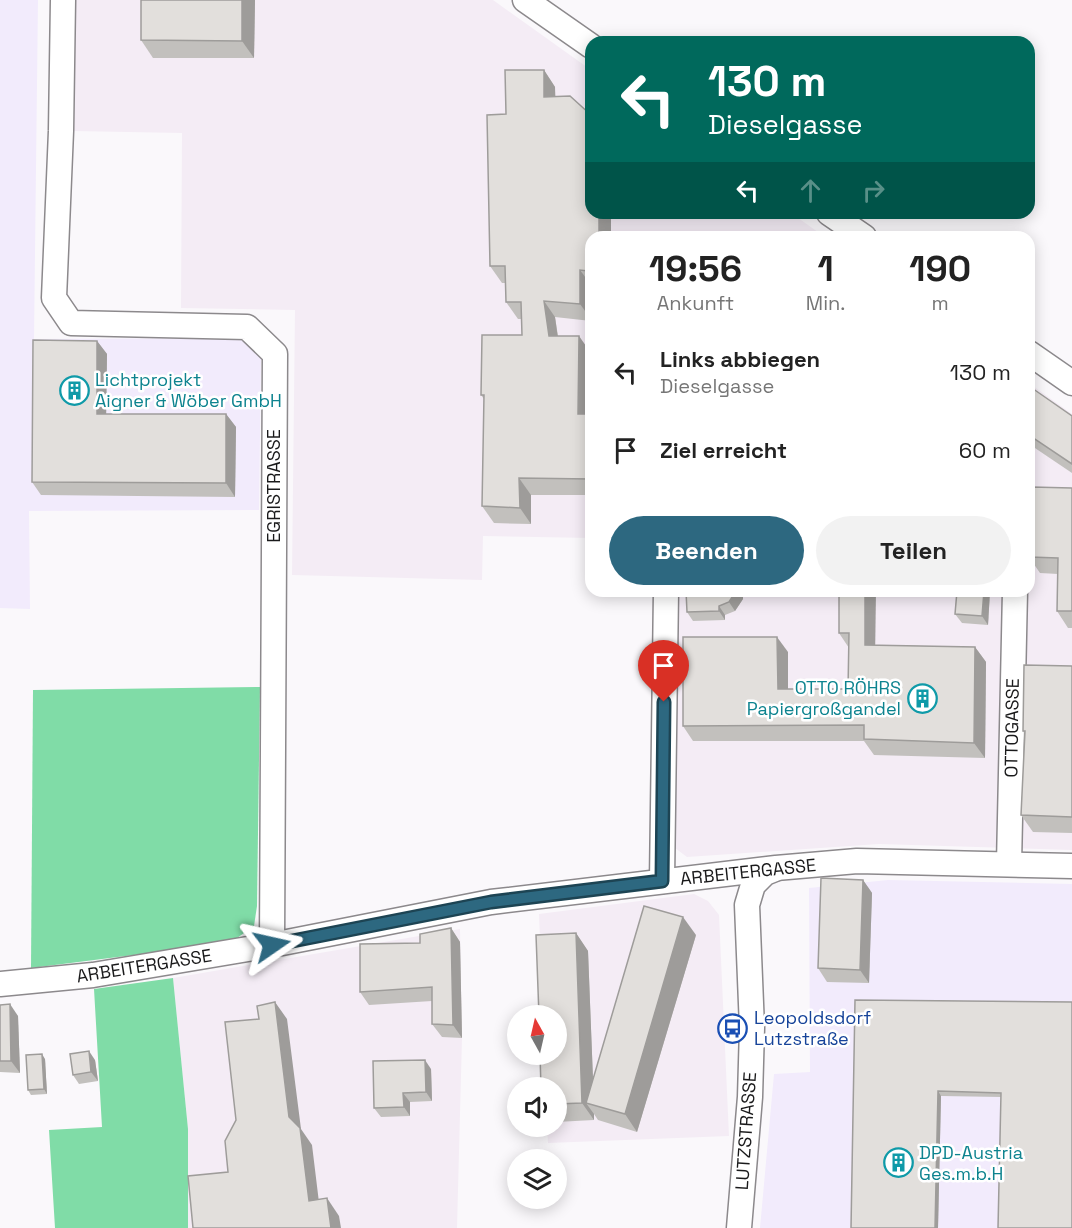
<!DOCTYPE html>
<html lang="de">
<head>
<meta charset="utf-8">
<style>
	:root { --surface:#fff; --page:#f2f2f2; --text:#222; --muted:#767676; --accent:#2d6880 }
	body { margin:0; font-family:"Space Grotesk",sans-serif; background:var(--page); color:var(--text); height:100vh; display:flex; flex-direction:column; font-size:22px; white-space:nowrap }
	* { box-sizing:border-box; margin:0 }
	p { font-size:20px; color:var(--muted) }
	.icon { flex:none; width:33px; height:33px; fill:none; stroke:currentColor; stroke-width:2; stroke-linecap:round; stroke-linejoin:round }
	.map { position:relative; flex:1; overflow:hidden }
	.drawer { position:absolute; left:585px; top:231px; width:450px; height:366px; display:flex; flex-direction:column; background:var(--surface); border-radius:18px; box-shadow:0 3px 15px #0003 }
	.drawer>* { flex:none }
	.guide { position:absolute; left:585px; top:36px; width:450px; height:183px; border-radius:18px; box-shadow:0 3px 15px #0003; background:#00695c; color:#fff; overflow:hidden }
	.needle { width:39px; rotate:352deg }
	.fabs { position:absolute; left:507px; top:1005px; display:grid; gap:12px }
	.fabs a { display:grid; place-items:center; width:60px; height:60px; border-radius:50%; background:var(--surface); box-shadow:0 3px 15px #0003; font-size:30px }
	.pin { position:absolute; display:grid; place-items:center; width:51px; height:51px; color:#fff; margin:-62px -26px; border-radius:50% 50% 50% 0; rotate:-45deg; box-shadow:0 0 6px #0007 }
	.pin .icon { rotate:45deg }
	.me { position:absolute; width:66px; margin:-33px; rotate:79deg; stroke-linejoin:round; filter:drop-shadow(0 0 4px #0008) }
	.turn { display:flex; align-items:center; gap:21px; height:126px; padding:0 24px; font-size:27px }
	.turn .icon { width:78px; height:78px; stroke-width:2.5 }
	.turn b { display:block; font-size:42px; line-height:51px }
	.lanes { display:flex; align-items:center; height:57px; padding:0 24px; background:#0003; justify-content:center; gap:30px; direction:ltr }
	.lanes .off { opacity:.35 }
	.eta { display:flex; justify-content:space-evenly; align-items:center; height:102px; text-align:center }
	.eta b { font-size:36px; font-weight:700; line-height:42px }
	.action { display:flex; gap:12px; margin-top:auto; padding:12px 24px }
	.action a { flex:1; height:69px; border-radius:36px; background:var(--accent); color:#fff; font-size:24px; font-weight:700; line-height:69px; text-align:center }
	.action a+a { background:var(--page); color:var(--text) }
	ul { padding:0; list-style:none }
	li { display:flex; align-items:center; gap:18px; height:78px; padding:0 24px }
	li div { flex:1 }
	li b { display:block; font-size:22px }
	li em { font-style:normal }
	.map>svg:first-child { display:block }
</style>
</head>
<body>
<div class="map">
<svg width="1072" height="1228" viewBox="0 0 1072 1228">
	<rect width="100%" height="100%" fill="#faf8fb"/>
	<g fill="#f2ebfc">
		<path d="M0,0H38L34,339L243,338L254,347L261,359L259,510L29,511L30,609L0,608Z"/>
		<path d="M888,880L1072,884V1228H760L774,1074L810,1072L809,888Z"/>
	</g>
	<g fill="#f4ecf5">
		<path d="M73,0H493L591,70V213H791L825,237H591V538L483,536L482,580L292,575L295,310L181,308L182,133L73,131Z"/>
		<path d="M1029,383L1072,414V850L879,844L687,857L675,848L676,591H1029Z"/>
		<path d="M694,894L708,901L719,915L729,1136L548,1143L547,1127L556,1126V1016L543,1015L539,914Z"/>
		<path d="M460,929L462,1038L457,1228H188V1129L173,978Z"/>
	</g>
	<g fill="#80dca7">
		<path d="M260,687L257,906L254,926L237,938L173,950L31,968L33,690Z"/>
		<path d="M173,978L188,1129V1228H55L49,1130L102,1127L94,989Z"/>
	</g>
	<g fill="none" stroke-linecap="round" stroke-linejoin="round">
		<defs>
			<g id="minor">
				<path d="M63,0L61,131L54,298L71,323L247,327L275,354L272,945"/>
				<path d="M525,0L591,46"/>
				<path d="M829,213L864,237"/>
				<path d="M1029,353L1072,383"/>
				<path d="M1009,864L1015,591"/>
				<path d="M662,881L666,591"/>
				<path d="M0,984L93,975L272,945L491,902L776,868L857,861L1072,866"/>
				<path d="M739,1228L750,1097L752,1028L747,905L753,885L765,873L775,869"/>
			</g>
		</defs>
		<use href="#minor" stroke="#8c898c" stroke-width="27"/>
		<use href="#minor" stroke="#fff" stroke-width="24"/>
	</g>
	<g fill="#c2c0bd">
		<path d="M141,0H255L254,58H153L141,40Z"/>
		<path d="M544,70L555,87V96L591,213H611V237H591V321L555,317L558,336L591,414V495H531V524L494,523L482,506L484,399L481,395L522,335L521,319H518L506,302V283H502L490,266L506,114Z"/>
		<path d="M97,341L107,354L106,414H226L236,427L235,497L41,495L32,482Z"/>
		<path d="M1029,386L1072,416V473L1029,444Z"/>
		<path d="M1072,488V628H1068L1057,611L1058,574L1040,573L1029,557Z"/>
		<path d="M839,591L875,645L975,647L986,662L985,758L874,755L864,741H693L683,726L788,652V689H848L849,648L839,633Z"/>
		<path d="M990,591L988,625L962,623L955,614Z"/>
		<path d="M743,599L735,611L725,615V620L693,621L687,612Z"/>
		<path d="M1072,666V833L1033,832L1021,815L1025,734L1023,731Z"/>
		<path d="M863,880L872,893L869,983L827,982L818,968Z"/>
		<path d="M451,928L460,942L462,1038L442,1037L432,1024V1001L369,1005L360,992Z"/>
		<path d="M576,933L588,951L593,1080L696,935L637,1132L598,1120L594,1114V1120L556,1122V1088Z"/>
		<path d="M855,1000L1072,1002L1001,1097L941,1096L938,1228H851Z"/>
		<path d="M0,1005L18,1016L20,1073L0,1072Z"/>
		<path d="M45,1059L47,1094L31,1095L28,1090Z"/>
		<path d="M95,1060L98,1081L79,1084L73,1075Z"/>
		<path d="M431,1069L432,1101L410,1102V1116L381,1117L374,1108Z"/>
	</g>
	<g fill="#9e9c9a">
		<path d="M242,0H255L254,58L242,41Z"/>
		<path d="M544,70L555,87L556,113L544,97Z"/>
		<rect x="599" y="213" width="12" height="24"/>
		<path d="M588,251L591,256V276L588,271Z"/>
		<path d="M580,270L591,285V319L580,304Z"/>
		<path d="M544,301L555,317L560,353L549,336Z"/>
		<path d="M579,336L591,353L590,431L578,414Z"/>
		<path d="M97,341L107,354L106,427L97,414Z"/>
		<path d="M226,414L236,427L235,497L226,483Z"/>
		<path d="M519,478L531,495V524L520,508Z"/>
		<path d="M736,591H743V599L735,611L729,602Z"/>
		<path d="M865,591H876L875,660L865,645Z"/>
		<path d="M984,591H990L988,625L982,616Z"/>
		<path d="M719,606L725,615V620L719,611Z"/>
		<path d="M777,637L788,652V705L778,689Z"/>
		<path d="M975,647L986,662L985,758L974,743Z"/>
		<path d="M863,880L872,893L869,983L860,970Z"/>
		<path d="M683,917L696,935L637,1132L625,1114Z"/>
		<path d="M451,928L460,942L462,1038L453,1025Z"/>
		<path d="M576,933L588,951L594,1105L586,1103L594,1114V1120L582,1103Z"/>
		<path d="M275,1002L287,1019L301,1129L312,1145L321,1219L309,1201L289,1117Z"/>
		<path d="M10,1004L18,1016L20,1073L11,1061Z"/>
		<path d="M89,1051L95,1060L98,1081L91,1072Z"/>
		<path d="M42,1054L45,1059L47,1094L44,1089Z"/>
		<path d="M425,1060L431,1069L432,1101L426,1092Z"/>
		<path d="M938,1091L941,1096L938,1228H935Z"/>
		<path d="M403,1093L410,1102V1116L404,1107Z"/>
		<path d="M327,1198L339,1216L341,1228H331Z"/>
	</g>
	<g fill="#e2dfdc" stroke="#9e9c9a" stroke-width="1.5">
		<path d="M141,0H242V41L141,40Z"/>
		<path d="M505,70H544V97L570,96L591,115V213H599V237H591V251H588V271L580,270V304L544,301L549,336H579L578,414H591V479L519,478L520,508L482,506L484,395H481L482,335H522L521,302H506L505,266H490L487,115L506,114Z"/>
		<path d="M33,340L97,341V414H226V483L32,482Z"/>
		<path d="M1029,386L1072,416V464L1029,435Z"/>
		<path d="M1031,487L1072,488V611H1057L1058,558L1029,557Z"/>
		<path d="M686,591H736L729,602L719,606V611L687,612Z"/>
		<path d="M839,591H865V645L975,647L974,743L864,739V725L683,726V637H777L778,689H848L849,633H839Z"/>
		<path d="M957,591H984L982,616L955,614Z"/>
		<path d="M1024,665L1072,666V817L1021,815L1025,731H1023Z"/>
		<path d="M821,878L863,880L860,970L818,968Z"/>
		<path d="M644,906L683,917L625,1114L586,1103Z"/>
		<path d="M451,928L453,1025L432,1024V987L360,992V944L420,943V934Z"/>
		<path d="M576,933L582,1103L556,1104V1088H541L540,1054H556V1016H539L536,935Z"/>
		<path d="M855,1000L1072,1002V1228H998L1001,1093L938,1091L935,1228H851Z"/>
		<path d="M275,1002L289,1117L300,1128L309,1201L327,1198L331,1228H193L188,1176L228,1172L225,1141L236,1120L225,1022L259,1019L257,1006Z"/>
		<path d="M10,1004L11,1061H0V1005Z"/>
		<path d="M89,1051L91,1072L73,1075L70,1054Z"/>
		<path d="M42,1054L44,1089L28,1090L26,1055Z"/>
		<path d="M425,1060L426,1092L403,1093L404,1107L374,1108L373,1061Z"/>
	</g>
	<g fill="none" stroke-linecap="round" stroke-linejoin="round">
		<defs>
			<path id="route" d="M272,945L491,902L662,881L664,702"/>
		</defs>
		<use href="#route" stroke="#1d4453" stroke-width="15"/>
		<use href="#route" stroke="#2d6880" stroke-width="10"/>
	</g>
	<defs>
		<symbol id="building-ring" viewBox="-11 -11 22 22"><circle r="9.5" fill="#fff" stroke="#0f9aa8" stroke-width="1.5"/><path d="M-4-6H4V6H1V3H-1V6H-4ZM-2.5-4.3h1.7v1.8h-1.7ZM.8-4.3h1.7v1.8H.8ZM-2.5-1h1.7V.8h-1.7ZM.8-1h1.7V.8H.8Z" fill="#0f9aa8"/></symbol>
		<symbol id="bus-ring" viewBox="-11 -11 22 22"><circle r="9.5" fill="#fff" stroke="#1a4fb4" stroke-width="1.5"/><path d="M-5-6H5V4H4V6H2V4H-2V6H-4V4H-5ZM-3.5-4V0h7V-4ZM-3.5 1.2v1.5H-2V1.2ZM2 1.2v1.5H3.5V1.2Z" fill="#1a4fb4"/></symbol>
	</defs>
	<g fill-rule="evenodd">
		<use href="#building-ring" x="58" y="374" width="33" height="33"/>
		<use href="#building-ring" x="906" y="682" width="33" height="33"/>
		<use href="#bus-ring" x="716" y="1012" width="33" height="33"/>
		<use href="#building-ring" x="882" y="1146" width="33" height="33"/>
	</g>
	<g text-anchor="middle" stroke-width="5" stroke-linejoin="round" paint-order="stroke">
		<g font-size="18" fill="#0d838f" stroke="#fff" text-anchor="start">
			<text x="95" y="386">Lichtprojekt<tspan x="95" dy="21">Aigner &amp; Wöber GmbH</tspan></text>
			<text x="901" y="694" text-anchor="end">OTTO RÖHRS<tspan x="901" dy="21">Papiergroßgandel</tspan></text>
			<text x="919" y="1159">DPD-Austria<tspan x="919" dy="21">Ges.m.b.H</tspan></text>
		</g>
		<g font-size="18" fill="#1a1a1b" stroke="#fff">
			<text transform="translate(274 486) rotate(-90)" y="6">EGRISTRASSE</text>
			<text transform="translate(1012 728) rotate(-89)" y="6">OTTOGASSE</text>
			<text transform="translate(748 872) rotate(-6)" y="6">ARBEITERGASSE</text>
			<text transform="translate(144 966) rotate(-9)" y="6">ARBEITERGASSE</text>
			<text transform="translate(746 1131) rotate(-86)" y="6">LUTZSTRASSE</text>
		</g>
		<g font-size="18" fill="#164399" stroke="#fff" text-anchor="start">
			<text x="754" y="1024">Leopoldsdorf<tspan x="754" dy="21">Lutzstraße</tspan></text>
		</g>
	</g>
</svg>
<div class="fabs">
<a><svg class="needle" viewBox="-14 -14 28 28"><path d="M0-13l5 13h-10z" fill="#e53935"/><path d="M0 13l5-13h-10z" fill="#767676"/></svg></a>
<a><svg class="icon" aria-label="sound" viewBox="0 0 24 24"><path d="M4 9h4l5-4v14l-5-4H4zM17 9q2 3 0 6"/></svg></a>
<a><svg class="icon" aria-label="layers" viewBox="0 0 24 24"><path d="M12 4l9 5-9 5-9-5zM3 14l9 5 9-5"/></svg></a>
</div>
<div class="pin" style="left:664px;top:702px;background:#d93025"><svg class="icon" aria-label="arrive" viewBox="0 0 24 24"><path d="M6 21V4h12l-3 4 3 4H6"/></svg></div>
<svg class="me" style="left:272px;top:945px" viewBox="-20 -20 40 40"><path d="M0-17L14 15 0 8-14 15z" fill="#2d6880" stroke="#fff" stroke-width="4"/></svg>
<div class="guide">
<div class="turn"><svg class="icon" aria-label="left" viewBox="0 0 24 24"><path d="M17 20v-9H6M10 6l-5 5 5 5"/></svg><div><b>130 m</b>Dieselgasse</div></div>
<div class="lanes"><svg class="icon" aria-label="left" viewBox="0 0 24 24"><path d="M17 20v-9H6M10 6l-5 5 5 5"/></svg><svg class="icon off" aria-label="ahead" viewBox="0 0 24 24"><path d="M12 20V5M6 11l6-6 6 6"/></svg><svg class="icon off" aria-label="right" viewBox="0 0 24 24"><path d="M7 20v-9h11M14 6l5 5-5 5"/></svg></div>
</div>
<section class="drawer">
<div class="eta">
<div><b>19:56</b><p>Ankunft</p></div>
<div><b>1</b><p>Min.</p></div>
<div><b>190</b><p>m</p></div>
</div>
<ul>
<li><svg class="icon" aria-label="left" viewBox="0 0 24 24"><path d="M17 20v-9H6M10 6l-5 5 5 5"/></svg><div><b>Links abbiegen</b><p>Dieselgasse</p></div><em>130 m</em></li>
<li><svg class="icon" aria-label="arrive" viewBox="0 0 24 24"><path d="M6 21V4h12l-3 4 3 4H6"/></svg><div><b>Ziel erreicht</b></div><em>60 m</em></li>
</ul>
<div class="action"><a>Beenden</a><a>Teilen</a></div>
</section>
</div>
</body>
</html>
